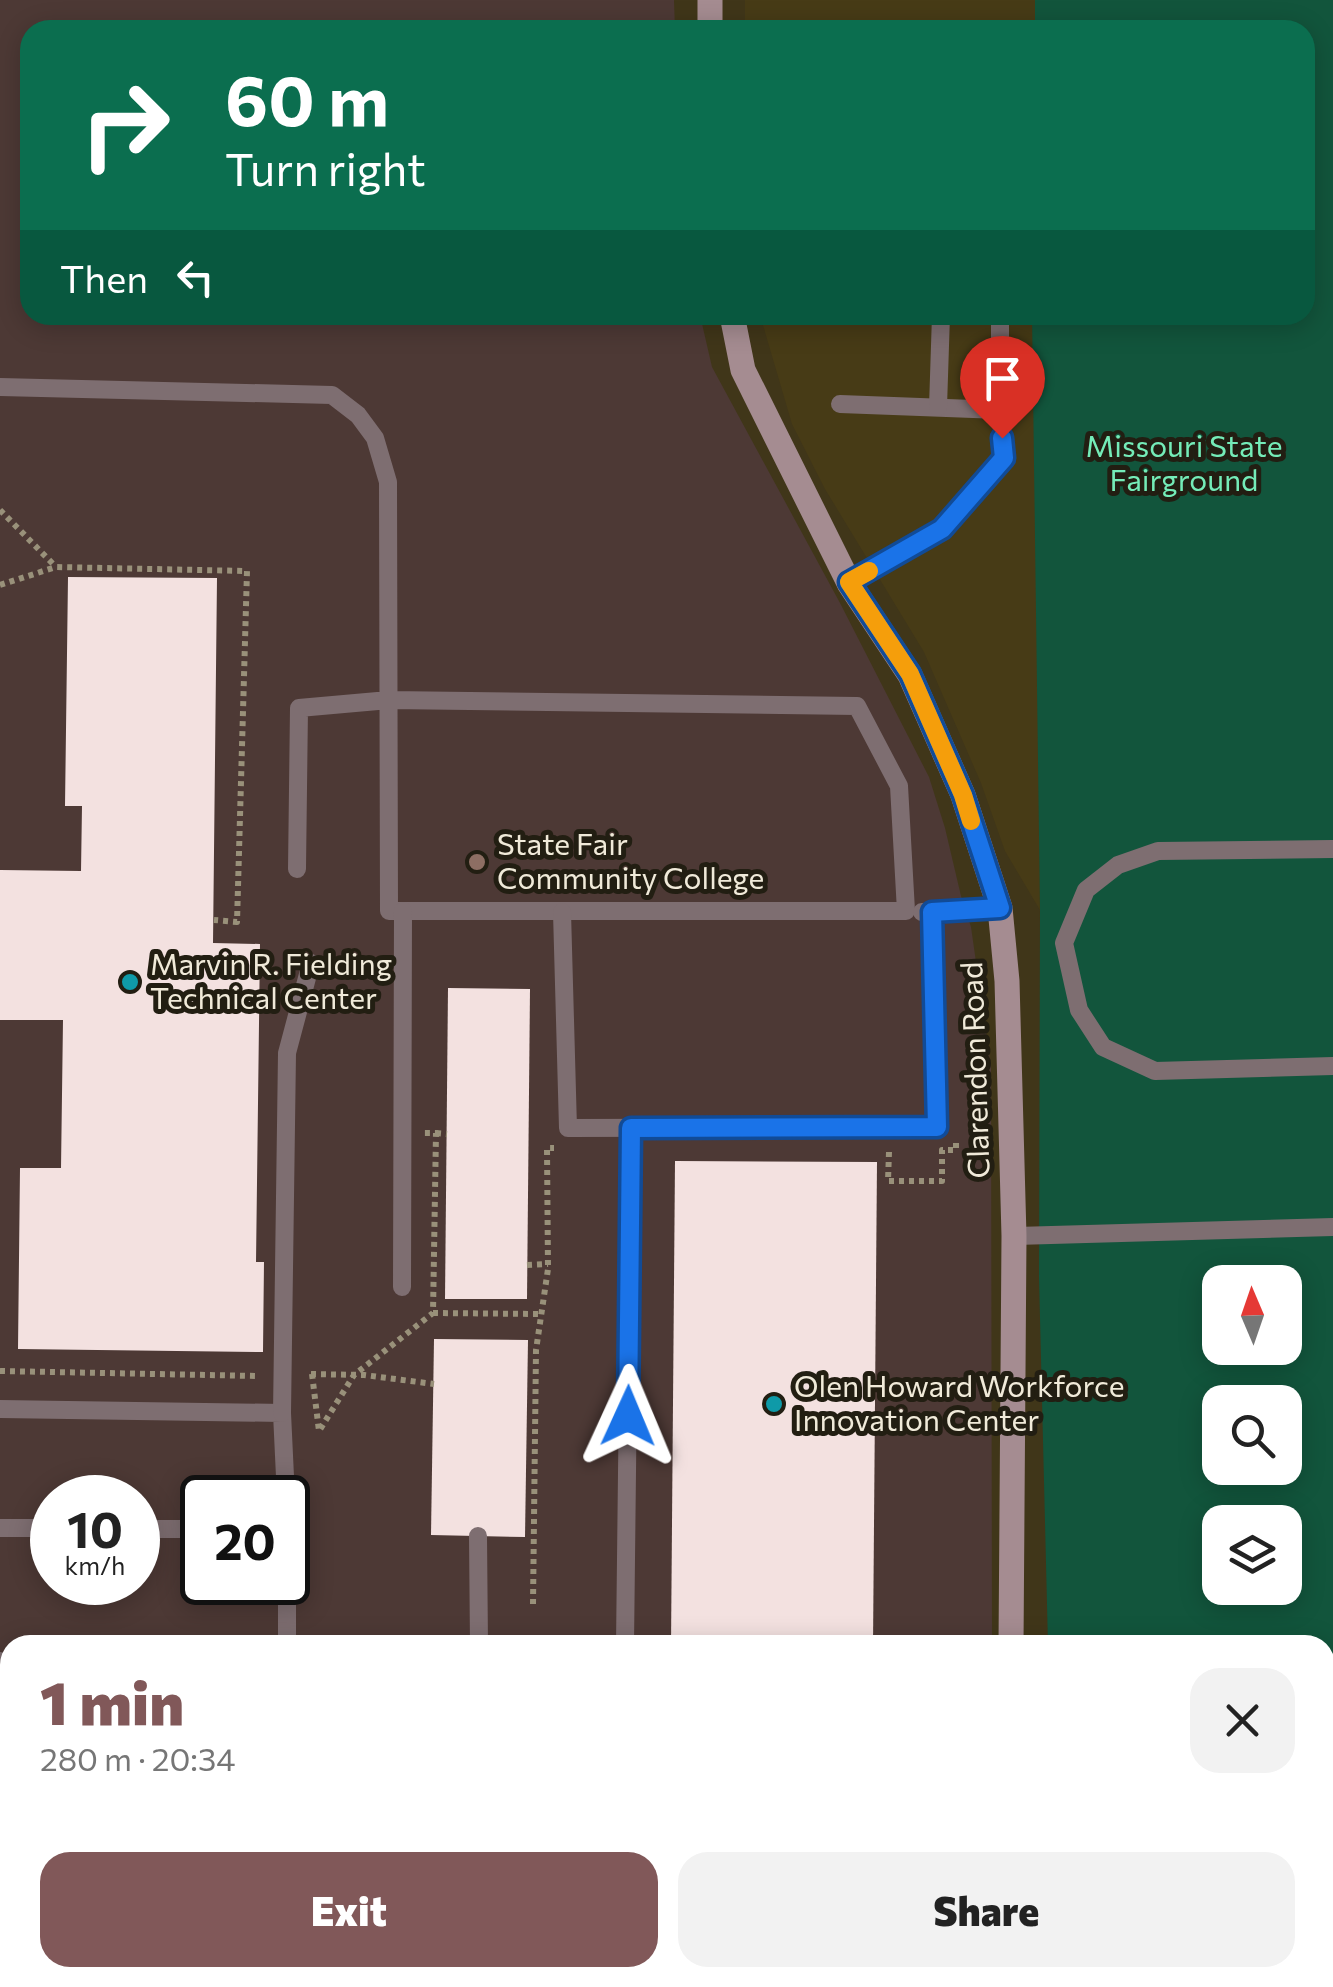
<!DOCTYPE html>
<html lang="en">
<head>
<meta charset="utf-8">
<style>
	:root { --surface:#fff; --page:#f2f2f2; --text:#222; --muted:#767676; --accent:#815859 }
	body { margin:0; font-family:Commissioner,sans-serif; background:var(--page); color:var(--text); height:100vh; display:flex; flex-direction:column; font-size:38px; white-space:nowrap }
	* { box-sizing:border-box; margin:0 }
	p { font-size:32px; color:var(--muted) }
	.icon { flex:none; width:55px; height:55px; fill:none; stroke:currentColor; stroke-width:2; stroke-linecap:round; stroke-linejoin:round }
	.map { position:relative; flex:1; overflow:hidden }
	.sheet { position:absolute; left:0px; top:1635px; width:1335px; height:352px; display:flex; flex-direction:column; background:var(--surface); border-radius:30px 30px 0 0; box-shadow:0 5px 25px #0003 }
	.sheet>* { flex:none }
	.banner { position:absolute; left:20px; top:20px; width:1295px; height:305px; border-radius:30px; box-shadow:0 5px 25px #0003; background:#0b6e4f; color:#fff; overflow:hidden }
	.needle { width:65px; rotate:358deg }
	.buttons { position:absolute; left:1202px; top:1265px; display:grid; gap:20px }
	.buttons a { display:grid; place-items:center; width:100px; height:100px; border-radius:20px; background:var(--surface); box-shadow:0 5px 25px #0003; font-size:50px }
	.speed { position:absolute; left:30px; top:1475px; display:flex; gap:20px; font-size:50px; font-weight:700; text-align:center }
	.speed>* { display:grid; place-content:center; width:130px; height:130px; border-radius:50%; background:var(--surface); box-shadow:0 5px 25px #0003; line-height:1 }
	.speed small { font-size:25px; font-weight:400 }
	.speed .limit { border:5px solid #111; border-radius:15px; background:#fff; color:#111 }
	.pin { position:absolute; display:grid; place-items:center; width:85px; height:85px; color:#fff; margin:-102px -42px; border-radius:50% 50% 50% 0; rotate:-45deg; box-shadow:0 0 10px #0007 }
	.pin .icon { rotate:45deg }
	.me { position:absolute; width:110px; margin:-55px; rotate:1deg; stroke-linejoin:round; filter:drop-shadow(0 0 8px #0008) }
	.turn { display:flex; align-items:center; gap:35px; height:210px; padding:0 40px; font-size:45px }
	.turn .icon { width:130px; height:130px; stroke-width:2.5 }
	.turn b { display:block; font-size:70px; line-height:85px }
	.then { display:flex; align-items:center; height:95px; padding:0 40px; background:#0003; gap:20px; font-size:38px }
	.round { display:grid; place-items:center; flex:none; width:105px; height:105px; border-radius:30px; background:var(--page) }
	.head { display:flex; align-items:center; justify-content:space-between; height:170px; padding:0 40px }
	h1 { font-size:60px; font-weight:800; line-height:75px; color:var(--accent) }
	.action { display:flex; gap:20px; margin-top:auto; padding:20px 40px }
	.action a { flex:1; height:115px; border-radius:30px; background:var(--accent); color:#fff; font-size:40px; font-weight:800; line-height:115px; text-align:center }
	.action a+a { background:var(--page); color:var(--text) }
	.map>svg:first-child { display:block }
</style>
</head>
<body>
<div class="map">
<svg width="1333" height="1987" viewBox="0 0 1333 1987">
	<rect width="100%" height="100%" fill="#403619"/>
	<g fill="#473b16">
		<rect x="745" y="0" width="293" height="30"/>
		<path d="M760,315H1039L1040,910L1005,851L981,783L924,652L825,489L792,424Z"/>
	</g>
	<path fill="#4d3935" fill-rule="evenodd" d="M0,0H674L675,30H30V315H700L712,367L840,603L929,777L945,828L961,896L971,927L991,1067L992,1645H10V1730L0,1729ZM52,1498H138V1582H52ZM202,1498H288V1582H202Z"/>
	<g fill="#12553c" fill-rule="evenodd">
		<path d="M1035,0H1333V1987H1055V1978H1325V1645H1048L1039,1277L1040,910L1032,315H1305V30H1035ZM1220,1282H1285V1348H1220ZM1220,1402H1285V1468H1220ZM1220,1522H1285V1588H1220Z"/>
		<path d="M0,1729L10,1730V1978H976V1987H0Z"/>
	</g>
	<g fill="#f3e1e0">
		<path d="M68,577L217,578L213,943L260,944L256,1262H264L263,1352L18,1349L20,1168H61L63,1020H0V870L81,871L82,806H65Z"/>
		<path d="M448,988L530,989L527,1299H445Z"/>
		<path d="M675,1161L877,1162L873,1645H671Z"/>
		<path d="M434,1339L528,1340L525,1537L431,1535Z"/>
	</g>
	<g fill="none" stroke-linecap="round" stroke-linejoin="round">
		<g stroke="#99917a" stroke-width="6" stroke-dasharray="5 5" stroke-linecap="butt">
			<path d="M0,510L56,567"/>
			<path d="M0,585L56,567L247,571L237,922L214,920"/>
			<path d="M436,1133L447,1134"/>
			<path d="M889,1152L888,1181H942V1150H956V1141"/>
			<path d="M527,1265L548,1264"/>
			<path d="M433,1313L540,1314"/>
			<path d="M0,1371L259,1376"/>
			<path d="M311,1374L364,1375L434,1384"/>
			<path d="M312,1374L319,1431L354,1375L433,1313L436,1133H424"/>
			<path d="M533,1604L536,1350L548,1269L547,1148H554"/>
		</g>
		<g stroke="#7e6e71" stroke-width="18">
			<path d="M0,387L332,395L358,415L375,438L388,482L389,911H906L899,786L857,706L389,700L299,708L297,869"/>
			<path d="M840,404L1000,410"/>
			<path d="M938,407L941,315"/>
			<path d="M849,583L942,529L1005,458L1000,410V315"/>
			<path d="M1333,849L1158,851L1118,865L1086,890L1064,943L1079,1010L1103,1047L1155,1071L1333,1066"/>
			<path d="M562,912L568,1128L937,1127L932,912"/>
			<path d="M922,912L1000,908"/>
			<path d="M1014,1236L1333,1227"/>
			<path d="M402,1287L403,911"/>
			<path d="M0,1409L282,1413L286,1498"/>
			<path d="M282,1413L287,1053L311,963"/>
			<path d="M288,1527V1552"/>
			<path d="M0,1528H52"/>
			<path d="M138,1529H202"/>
			<path d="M478,1536L479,1645"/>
			<path d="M287,1645V1582"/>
			<path d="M625,1645L631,1128"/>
			<path d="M0,1661L10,1668"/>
			<path d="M0,1685H10"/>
			<path d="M324,1978V1987"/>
			<path d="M853,1987L856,1978"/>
		</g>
		<path stroke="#7e6e71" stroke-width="25" d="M1325,1946L1333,1947"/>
		<g stroke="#a58c91" stroke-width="25">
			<path d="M710,0V30"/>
			<path d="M732,315L743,370L849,583L910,675L963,795L1000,908L1007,981L1014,1236L1011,1645"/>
			<path d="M1012,1987V1978"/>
		</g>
	</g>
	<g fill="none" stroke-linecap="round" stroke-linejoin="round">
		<defs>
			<path id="route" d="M628,1416L631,1128L937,1127L932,912L1000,908L963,795L910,674L849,582L942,529L1004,458L1002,438"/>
		</defs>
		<use href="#route" stroke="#114b97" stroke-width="25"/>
		<use href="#route" stroke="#1a73e8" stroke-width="18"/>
		<path stroke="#f59e0b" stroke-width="18" d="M869,571L849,582L910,674L963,795L971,821"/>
	</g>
	<circle fill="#8d6e63" stroke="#221e12" stroke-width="4" cx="477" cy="862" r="10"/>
	<g fill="#0f9aa8" stroke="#221e12" stroke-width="4">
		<circle cx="130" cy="982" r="10"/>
		<circle cx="774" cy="1404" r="10"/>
	</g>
	<g text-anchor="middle" stroke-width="10" stroke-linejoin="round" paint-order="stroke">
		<g font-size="30" fill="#74ecb8" stroke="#221e12">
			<text x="1184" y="457">Missouri State<tspan x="1184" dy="34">Fairground</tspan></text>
		</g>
		<g font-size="30" fill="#f0ead9" stroke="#221e12" text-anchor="start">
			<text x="497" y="855">State Fair<tspan x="497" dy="34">Community College</tspan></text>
			<text x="150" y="975">Marvin R. Fielding<tspan x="150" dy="34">Technical Center</tspan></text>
			<text x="794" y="1397">Olen Howard Workforce<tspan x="794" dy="34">Innovation Center</tspan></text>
		</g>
		<g font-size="30" fill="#f0ead9" stroke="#221e12">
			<text transform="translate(976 1070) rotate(-92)" y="10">Clarendon Road</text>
		</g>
	</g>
</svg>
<div class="buttons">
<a><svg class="needle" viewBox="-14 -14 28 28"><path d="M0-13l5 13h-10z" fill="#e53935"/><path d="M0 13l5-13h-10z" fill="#767676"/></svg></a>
<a><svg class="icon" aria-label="search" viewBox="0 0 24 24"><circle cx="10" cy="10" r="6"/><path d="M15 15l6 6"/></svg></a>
<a><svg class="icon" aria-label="layers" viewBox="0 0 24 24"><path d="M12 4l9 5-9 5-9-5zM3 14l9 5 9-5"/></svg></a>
</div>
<div class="speed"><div>10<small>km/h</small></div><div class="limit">20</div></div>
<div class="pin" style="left:1002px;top:438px;background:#d93025"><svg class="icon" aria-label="arrive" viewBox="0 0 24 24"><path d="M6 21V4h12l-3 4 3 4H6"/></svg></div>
<svg class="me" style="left:628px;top:1416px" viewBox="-20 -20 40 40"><path d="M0-17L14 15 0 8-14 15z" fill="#1a73e8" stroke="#fff" stroke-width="4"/></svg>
<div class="banner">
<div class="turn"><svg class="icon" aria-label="right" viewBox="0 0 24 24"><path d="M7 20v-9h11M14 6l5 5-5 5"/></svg><div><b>60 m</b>Turn right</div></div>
<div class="then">Then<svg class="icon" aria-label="left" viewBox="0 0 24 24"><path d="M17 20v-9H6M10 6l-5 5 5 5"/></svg></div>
</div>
<section class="sheet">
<div class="head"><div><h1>1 min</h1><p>280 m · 20:34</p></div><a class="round"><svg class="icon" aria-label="close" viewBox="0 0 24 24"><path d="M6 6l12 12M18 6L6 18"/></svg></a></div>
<div class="action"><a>Exit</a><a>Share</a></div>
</section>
</div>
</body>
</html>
